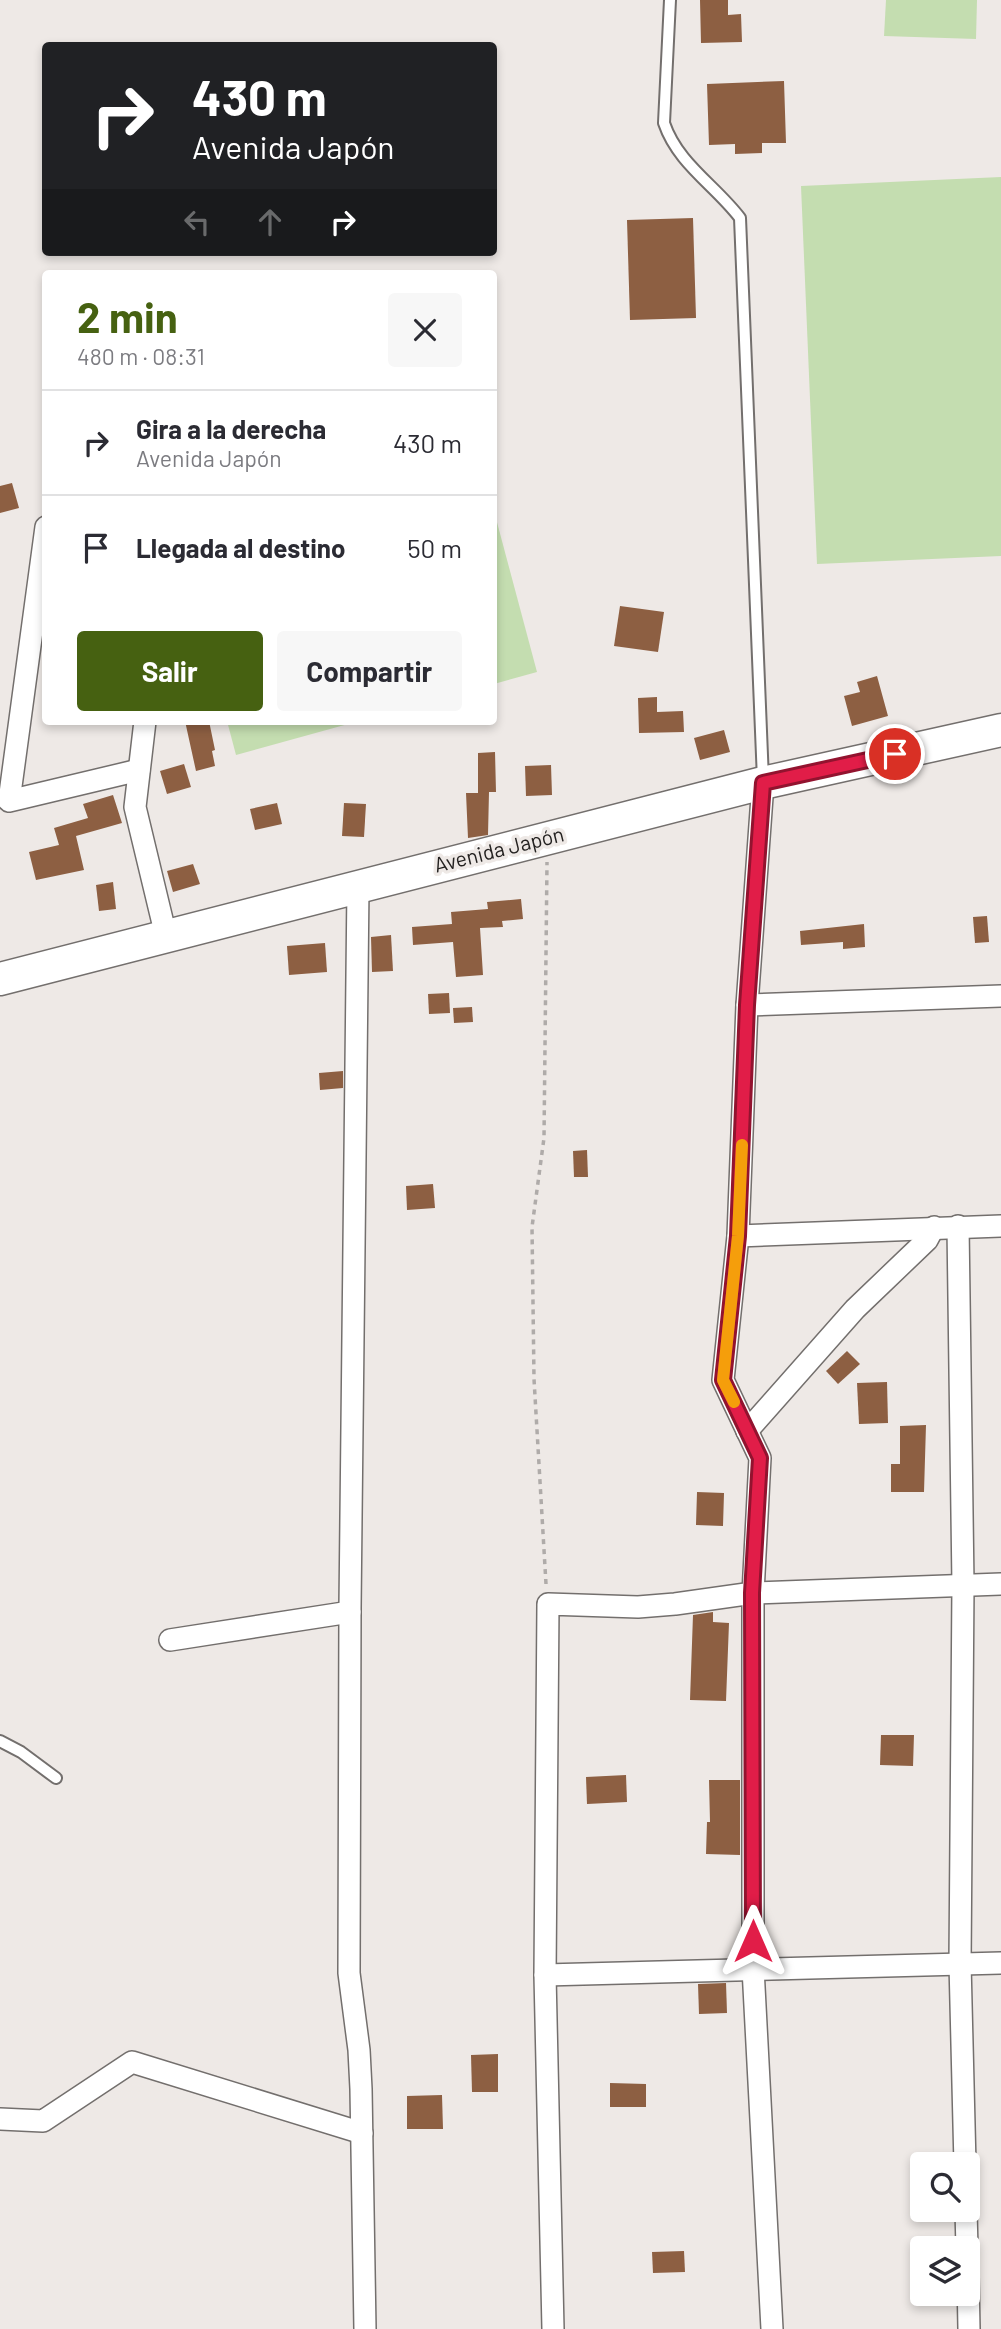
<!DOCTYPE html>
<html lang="es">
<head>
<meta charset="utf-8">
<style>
	:root { --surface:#fff; --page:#f7f7f7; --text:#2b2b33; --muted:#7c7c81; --line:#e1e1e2; --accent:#466111 }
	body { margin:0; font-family:Barlow,sans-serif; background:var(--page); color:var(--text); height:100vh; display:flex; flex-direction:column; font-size:26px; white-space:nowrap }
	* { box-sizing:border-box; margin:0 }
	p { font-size:23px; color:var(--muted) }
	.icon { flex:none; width:38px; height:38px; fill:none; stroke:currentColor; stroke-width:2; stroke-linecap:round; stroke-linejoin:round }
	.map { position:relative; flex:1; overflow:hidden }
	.panel { position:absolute; left:42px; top:270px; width:455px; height:455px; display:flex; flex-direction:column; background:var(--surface); border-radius:7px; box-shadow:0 4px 10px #0003 }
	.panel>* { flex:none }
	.hud { position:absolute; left:42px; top:42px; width:455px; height:214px; border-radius:7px; box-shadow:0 4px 10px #0003; background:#202124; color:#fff; overflow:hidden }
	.fabs { position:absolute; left:910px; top:2152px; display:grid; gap:14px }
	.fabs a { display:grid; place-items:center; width:70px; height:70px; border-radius:7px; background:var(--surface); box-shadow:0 4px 10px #0003; font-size:35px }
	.pin { position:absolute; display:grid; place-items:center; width:60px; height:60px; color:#fff; margin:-30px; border:4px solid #fff; border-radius:50%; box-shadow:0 2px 7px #0007 }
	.me { position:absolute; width:77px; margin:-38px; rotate:0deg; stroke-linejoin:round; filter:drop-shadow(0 0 5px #0008) }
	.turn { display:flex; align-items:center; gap:24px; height:147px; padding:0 35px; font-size:32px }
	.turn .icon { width:91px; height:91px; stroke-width:2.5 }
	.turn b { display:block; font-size:49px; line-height:60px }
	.lanes { display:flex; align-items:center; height:66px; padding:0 35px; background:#0003; justify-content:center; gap:35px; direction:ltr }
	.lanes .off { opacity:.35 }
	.round { display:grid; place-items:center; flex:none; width:74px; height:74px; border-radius:7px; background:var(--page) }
	.head { display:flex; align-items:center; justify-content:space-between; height:119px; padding:0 35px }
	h1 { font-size:42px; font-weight:700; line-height:52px; color:var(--accent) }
	.primary-button { display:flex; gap:14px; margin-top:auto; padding:14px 35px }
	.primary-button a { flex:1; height:80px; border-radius:7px; background:var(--accent); color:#fff; font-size:28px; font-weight:700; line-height:80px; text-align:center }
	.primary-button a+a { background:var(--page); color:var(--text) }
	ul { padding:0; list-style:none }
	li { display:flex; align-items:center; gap:21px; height:105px; padding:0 35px; border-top:2px solid var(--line) }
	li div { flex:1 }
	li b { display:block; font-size:26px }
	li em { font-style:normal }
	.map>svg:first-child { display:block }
</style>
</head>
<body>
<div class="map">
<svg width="1001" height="2329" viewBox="0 0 1001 2329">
	<rect width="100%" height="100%" fill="#eee9e6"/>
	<g fill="#c4ddb0">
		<path d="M886,0H977L976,39L884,36Z"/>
		<path d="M1001,177V556L817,564L801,186Z"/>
		<path d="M494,511L537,672L494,684Z"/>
		<path d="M227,721H359L236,755Z"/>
	</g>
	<g fill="#8d5f42">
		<path d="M700,0H728V15L741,14L742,42L701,43Z"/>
		<path d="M784,81L786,143H762V153L735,154V144L709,145L707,84Z"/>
		<path d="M693,218L696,318L630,320L627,220Z"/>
		<path d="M12,483L19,508L0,513V486Z"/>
		<path d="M620,606L664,612L658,652L614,646Z"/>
		<path d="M877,676L888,716L852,726L844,696L860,692L857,682Z"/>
		<path d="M657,697V712L683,711L684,732L639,733L638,698Z"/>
		<path d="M185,721H209L215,750L212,751L215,766L196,771Z"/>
		<path d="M724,730L730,752L700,760L694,738Z"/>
		<path d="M495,752L496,792H489L488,835L468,838L466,793H478V753Z"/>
		<path d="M184,764L191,787L167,794L160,771Z"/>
		<path d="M551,765L552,795L526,796L525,766Z"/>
		<path d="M113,795L122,823L76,836L84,870L36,880L29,852L59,845L54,828L88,818L83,804Z"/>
		<path d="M277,803L282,824L255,830L250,809Z"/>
		<path d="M344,803L366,804L364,837L342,836Z"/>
		<path d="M193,864L200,884L173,892L167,871Z"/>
		<path d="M113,882L116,909L99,911L96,885Z"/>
		<path d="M521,899L523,919L502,921L503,927L480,928L483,975L456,977L453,942L413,945L412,927L452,924L451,912L488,909L487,902Z"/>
		<path d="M987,916L989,942L975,943L973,917Z"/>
		<path d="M864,924L865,947L843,949V942L801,945L800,931Z"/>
		<path d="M391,935L393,971L372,972L371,937Z"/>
		<path d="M325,943L327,972L289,975L287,946Z"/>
		<path d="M449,993L450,1013L429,1014L428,994Z"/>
		<path d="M472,1007L473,1022L454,1023L453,1008Z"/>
		<path d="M343,1071V1088L320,1090L319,1073Z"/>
		<path d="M587,1150L588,1177H574L573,1151Z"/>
		<path d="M433,1184L435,1208L407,1210L406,1186Z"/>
		<path d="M847,1351L860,1364L838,1384L826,1371Z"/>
		<path d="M887,1382L888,1423L859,1424L857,1383Z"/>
		<path d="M926,1425L924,1492H891V1464H900V1426Z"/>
		<path d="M697,1492L724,1493L723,1526L696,1525Z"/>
		<path d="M713,1612V1622L729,1623L726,1701L690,1700L693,1615Z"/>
		<path d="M881,1735H914L913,1766L880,1765Z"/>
		<path d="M626,1775L627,1802L587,1804L586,1777Z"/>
		<path d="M709,1780H740V1855L706,1854L707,1822H710Z"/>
		<path d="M726,1983L727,2013L699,2014L698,1984Z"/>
		<path d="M498,2054V2092H472L471,2055Z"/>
		<path d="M610,2083L646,2084V2107H610Z"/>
		<path d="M442,2095L443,2129H407V2096Z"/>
		<path d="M684,2251L685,2272L653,2273L652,2252Z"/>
	</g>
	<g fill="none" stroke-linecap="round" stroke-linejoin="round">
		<defs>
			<g id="lane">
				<path d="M670,0L664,123C678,164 715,185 740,218L763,780"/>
				<path d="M0,1741L21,1752L56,1778"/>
			</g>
			<g id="street">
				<path d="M46,527L9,801L139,770"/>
				<path d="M145,721L135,807L166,936"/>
				<path d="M763,783L747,1005L738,1236L723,1380L760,1458L753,1593V1968L772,2329"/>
				<path d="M358,886L350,1608L349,1973L359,2050L361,2089L365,2329"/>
				<path d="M747,1005L1001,996"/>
				<path d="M958,1226L963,1585L960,1963L965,2165"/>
				<path d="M738,1236L1001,1226"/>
				<path d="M747,1431L855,1309L927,1240L934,1227"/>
				<path d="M170,1640L350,1612"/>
				<path d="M545,1975L1001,1963"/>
				<path d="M0,2119L43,2121L132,2062L362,2133"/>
				<path d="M966,2210L967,2249"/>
				<path d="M968,2277L969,2329"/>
				<path d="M553,2329L545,1975L548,1604L638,1607L675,1604L753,1593L1001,1584"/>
			</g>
			<path id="secondary" d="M0,979L763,783L1001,730"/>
		</defs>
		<use href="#lane" stroke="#736f6d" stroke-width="14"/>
		<use href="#street" stroke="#736f6d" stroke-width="24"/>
		<use href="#secondary" stroke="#736f6d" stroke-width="35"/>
		<path stroke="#afaba9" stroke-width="3.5" stroke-dasharray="5 5" stroke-linecap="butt" d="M546,1584L534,1379L532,1227L544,1138L547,862"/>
		<use href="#lane" stroke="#fff" stroke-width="10"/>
		<use href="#street" stroke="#fff" stroke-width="21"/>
		<use href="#secondary" stroke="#fff" stroke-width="32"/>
	</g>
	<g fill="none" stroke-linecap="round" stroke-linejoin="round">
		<defs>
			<path id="route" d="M753,1941L752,1593L760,1458L723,1380L738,1236L747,1005L763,783L895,754"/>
		</defs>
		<use href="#route" stroke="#92132f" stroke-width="18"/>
		<use href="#route" stroke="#e11d48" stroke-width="12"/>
		<path stroke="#f59e0b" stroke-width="12" d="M734,1402L723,1380L738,1236L742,1145"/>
	</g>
	<g text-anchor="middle" stroke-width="7" stroke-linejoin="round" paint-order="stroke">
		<g font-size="21" fill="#242221" stroke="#eee9e6">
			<text transform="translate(499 850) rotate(-14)" y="7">Avenida Japón</text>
		</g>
	</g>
</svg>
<div class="fabs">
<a><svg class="icon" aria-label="search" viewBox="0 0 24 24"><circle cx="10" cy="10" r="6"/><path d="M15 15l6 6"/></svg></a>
<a><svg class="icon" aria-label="layers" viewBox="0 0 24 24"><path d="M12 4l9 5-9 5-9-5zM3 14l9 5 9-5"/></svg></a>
</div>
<div class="pin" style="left:895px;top:754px;background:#d93025"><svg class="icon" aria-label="arrive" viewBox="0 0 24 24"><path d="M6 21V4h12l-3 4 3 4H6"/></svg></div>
<svg class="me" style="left:753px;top:1941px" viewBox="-20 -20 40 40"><path d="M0-17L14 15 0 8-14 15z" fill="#e11d48" stroke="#fff" stroke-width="4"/></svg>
<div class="hud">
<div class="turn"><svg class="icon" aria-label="right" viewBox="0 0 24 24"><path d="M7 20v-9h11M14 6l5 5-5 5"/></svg><div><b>430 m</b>Avenida Japón</div></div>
<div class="lanes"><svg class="icon off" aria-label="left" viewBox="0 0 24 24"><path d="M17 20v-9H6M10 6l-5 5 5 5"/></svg><svg class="icon off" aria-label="ahead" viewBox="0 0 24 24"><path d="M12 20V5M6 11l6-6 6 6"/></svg><svg class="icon" aria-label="right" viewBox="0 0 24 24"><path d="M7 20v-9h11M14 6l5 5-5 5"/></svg></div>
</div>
<section class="panel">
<div class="head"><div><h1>2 min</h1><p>480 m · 08:31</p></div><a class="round"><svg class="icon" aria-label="close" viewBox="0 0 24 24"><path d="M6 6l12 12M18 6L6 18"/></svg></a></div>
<ul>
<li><svg class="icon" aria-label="right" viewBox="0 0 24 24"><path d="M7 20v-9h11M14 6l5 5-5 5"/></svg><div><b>Gira a la derecha</b><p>Avenida Japón</p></div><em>430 m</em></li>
<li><svg class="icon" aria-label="arrive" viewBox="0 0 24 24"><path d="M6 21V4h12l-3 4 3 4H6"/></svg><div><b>Llegada al destino</b></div><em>50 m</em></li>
</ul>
<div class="primary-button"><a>Salir</a><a>Compartir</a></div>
</section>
</div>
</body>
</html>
